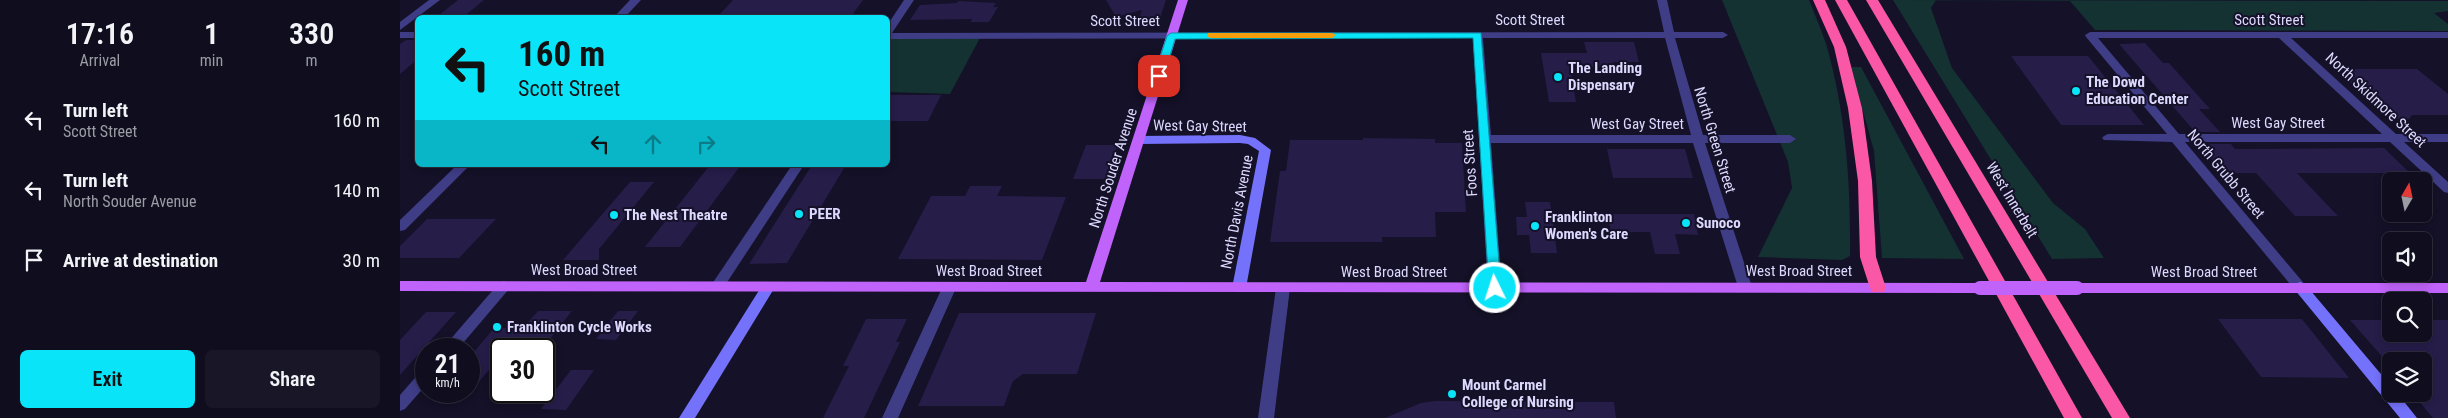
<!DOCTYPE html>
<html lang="en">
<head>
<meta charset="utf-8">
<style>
	:root { --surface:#0f0d1e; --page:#181627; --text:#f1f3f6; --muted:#9b9ca4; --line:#2f2d3c; --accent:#0ae4f9 }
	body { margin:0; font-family:"Roboto Condensed",sans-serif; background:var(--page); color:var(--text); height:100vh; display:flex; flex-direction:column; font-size:19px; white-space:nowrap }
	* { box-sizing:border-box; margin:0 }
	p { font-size:16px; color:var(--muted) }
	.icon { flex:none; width:28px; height:28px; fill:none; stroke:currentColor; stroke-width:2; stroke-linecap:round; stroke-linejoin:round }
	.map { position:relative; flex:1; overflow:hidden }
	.sheet { display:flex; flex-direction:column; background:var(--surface); width:400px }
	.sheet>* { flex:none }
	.guide { position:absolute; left:15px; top:15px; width:475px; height:152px; border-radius:8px; box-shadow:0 2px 8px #0003,0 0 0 1px var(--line); background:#0ae4f9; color:#111; overflow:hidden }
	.needle { width:32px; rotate:9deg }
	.fabs { position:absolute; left:1982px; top:172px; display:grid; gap:10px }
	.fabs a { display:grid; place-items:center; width:50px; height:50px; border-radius:8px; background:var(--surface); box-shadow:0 2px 8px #0003,0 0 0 1px var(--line); font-size:25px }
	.speed { position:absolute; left:15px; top:338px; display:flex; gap:10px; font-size:25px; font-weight:700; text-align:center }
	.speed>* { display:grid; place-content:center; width:65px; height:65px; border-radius:50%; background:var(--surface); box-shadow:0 2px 8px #0003,0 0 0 1px var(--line); line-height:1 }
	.speed small { font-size:12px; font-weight:400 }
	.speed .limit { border:2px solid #111; border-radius:8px; background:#fff; color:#111 }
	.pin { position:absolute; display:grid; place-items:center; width:42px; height:42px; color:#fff; margin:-21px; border-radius:10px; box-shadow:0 2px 8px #0006 }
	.me { position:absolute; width:55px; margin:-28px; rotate:356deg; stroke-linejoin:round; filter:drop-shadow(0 0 4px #0008) }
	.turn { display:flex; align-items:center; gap:18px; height:105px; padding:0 20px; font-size:22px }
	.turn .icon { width:65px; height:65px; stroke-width:2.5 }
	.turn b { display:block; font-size:35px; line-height:42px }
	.lanes { display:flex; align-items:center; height:48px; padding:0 20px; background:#0003; justify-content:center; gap:25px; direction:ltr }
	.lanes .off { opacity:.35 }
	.eta { display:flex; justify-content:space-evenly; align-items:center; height:85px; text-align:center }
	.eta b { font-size:30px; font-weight:600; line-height:35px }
	.primary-button { display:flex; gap:10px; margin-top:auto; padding:10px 20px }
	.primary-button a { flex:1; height:58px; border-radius:8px; background:var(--accent); color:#111; font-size:20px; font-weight:600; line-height:58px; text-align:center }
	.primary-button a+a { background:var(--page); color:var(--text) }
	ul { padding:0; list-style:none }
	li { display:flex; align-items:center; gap:15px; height:70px; padding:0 20px }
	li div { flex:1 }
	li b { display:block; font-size:19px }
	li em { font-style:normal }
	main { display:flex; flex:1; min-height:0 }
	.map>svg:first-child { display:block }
</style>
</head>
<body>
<main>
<section class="sheet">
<div class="eta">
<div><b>17:16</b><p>Arrival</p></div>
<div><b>1</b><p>min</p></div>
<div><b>330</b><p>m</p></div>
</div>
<ul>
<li><svg class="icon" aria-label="left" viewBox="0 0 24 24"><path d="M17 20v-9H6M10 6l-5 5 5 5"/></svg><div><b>Turn left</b><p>Scott Street</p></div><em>160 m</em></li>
<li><svg class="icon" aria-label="left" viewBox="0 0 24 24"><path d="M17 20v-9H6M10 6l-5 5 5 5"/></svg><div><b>Turn left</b><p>North Souder Avenue</p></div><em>140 m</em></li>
<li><svg class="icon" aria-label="arrive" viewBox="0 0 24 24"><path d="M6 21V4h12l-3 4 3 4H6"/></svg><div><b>Arrive at destination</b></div><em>30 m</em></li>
</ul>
<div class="primary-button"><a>Exit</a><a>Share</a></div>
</section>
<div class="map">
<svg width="2048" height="418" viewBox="0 0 2048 418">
	<rect width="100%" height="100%" fill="#141128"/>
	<g fill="#143231">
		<path d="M1322,0H1409C1415,15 1422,31 1427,47C1446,115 1451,185 1450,256L1442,260L1358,257L1392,188L1388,162Z"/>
		<path d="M1493,0L2048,1V11L2034,13L2048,24V31L1695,30L1670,1L1536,0L1531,8L1552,68L1653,203L1685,229L1704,258L1652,259Z"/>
		<path d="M488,36H581L550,94L488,92Z"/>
		<path d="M1451,67H1461L1564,259L1482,258L1474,151Z"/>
	</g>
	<g fill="#261d49">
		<path d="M58,0H84L62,18H35Z"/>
		<path d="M333,0H463L450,18H371L374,14H320Z"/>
		<path d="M706,0H766L760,18H739L742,10L716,17Z"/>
		<path d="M558,1L596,3L593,7H598L589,22H571L572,19L510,20L520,5L557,3Z"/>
		<path d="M6,40H18V59L0,74V44Z"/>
		<path d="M1184,42H1234L1239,62H1213L1214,67H1170L1176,102H1149L1141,53H1187Z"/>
		<path d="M1745,43L1763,63H1769L1810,109H1799L1820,132H1795L1719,44Z"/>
		<path d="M1611,56H1688L1744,125H1661Z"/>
		<path d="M1935,69H2017L2048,94V115H2012L2009,119H1990Z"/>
		<path d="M488,95H541L528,121H488Z"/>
		<path d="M963,138L1035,139V143H1062L1066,212H1035L1036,237H982V242H870L880,171H886L890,140H963Z"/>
		<path d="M1805,144H1831L1835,149L1984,148L2010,173H1897L1938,216H1895L1856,173H1824L1803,149H1809Z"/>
		<path d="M686,145H718L706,179H673Z"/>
		<path d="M1207,149H1285L1293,178H1213Z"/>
		<path d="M310,165H341L280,247H245Z"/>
		<path d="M412,165H446L387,263L349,264Z"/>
		<path d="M230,182H254L199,249V260H163Z"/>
		<path d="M570,186H602L597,196L666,197L642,260L498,259L531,196H565Z"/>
		<path d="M1125,202H1150L1157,253H1131L1129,235H1117L1116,217H1127Z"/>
		<path d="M1207,214H1294L1298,235L1275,234L1280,254H1255L1250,232H1211Z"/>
		<path d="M27,219H96L59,258H0V246Z"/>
		<path d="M138,311H172L142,349H101V355L69,394V358L94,328H123Z"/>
		<path d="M218,311H238L216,340L196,339Z"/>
		<path d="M26,312H56L0,375V340Z"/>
		<path d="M559,313H696L677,374H623L613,381L604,406H518Z"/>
		<path d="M466,319H507L496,342H500L464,418H423L449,366H443Z"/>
		<path d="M1818,319H1902L1949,378L1861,377Z"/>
		<path d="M1950,320H1991V334H2024V320H2048V418H2033L2013,394H2024V361H1986Z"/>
		<path d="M171,370H194L166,410L141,409Z"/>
		<path d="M1035,401L1214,402L1216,418H985L1021,403Z"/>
	</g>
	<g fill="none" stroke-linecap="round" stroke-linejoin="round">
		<g fill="#3f3d86" fill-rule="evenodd">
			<path d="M29,0H40L0,30V22Z"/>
			<path d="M230,0H241L224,18H213Z"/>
			<path d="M504,0H514L492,33L1264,32L1257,0H1267L1274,32H1323L1328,35L1323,38H1275L1303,135H1390L1396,139L1390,143H1305L1352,287L1350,290H1340L1338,287L1293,143H1091L1102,289L1100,292H1090L1088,289L1073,38L488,39V24ZM1083,38H1265L1291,135H1091Z"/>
			<rect x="0" y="32" width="18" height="6"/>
			<path d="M1690,32H2048V38H1891L1996,134H2048V142H2004L2048,182V193L2044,192L1990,142H1785L1907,287L1905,290H1895L1772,142L1704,140L1702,138L1704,136L1708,134H1767L1686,37L1685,35ZM1698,38H1879L1982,134H1779Z"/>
			<path d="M57,165H70L5,230L0,231V220Z"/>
			<path d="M392,165H404L322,290H312L310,287L312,284Z"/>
			<path d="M104,281L109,283L111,286L109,289L58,349H42L99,283Z"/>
			<path d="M549,283L554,285L556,288L498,418H482L542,288L544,285Z"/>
			<path d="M883,283L888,285L890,288L874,418H858L876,288L878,285Z"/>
			<path d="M26,369V385L5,409L0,411V395L21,371Z"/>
		</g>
		<g fill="#7472fb" fill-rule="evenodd">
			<path d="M840,135L855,138L871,150L846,288L844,291H834L832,288L859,151L848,144L840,143L739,144L733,140L739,136Z"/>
			<path d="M368,282L373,284L375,287L295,418H279L363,284Z"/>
			<path d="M1900,282L1905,284L1991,386V394H1998L2017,418H2000L1895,290L1893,287L1895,284Z"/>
		</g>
		<g fill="#c063fb" fill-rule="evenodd">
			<path d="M778,0H788L700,282L1580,283L1585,285L1587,288L1585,291L1580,293L0,291V281L686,282Z"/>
			<path d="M1677,283H2048V293H1677L1672,291L1670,288L1672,285Z"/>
		</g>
		<g fill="#fb57a7" fill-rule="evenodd">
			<path d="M1413,0H1425L1446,47L1462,108L1472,181L1476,257L1486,288L1484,292H1472L1470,288L1460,257L1458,181L1448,108L1434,47Z"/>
			<path d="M1435,0H1447L1682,418H1664Z"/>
			<path d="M1466,0H1478L1730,418H1712Z"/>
		</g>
		<path stroke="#c063fb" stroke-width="14" d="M1580,288H1677"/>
	</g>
	<path fill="#0ae4f9" stroke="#0694a2" d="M771,33H1081L1101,288L1100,292L1095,293L1089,288L1073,38L775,39L764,76L755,78L754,76L767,36Z"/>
	<path fill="#f59e0b" d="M808,33H932L936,35L932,38H811L808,37Z"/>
	<g fill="#0ae4f9" stroke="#141128" stroke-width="2">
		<circle cx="1158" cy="77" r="5"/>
		<circle cx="1676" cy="91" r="5"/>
		<circle cx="399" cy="214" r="5"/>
		<circle cx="214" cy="215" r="5"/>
		<circle cx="1286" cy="223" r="5"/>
		<circle cx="1135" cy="226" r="5"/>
		<circle cx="97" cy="327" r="5"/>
		<circle cx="1052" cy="394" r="5"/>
	</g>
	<g text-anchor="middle" stroke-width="4" stroke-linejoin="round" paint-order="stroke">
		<g font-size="15" fill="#ddd9fe" stroke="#141128">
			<text x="1130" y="25">Scott Street</text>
			<text x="1869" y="25">Scott Street</text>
			<text x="725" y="26">Scott Street</text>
			<text transform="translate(1976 100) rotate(43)" y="5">North Skidmore Street</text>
			<text x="1878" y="128">West Gay Street</text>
			<text x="1237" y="129">West Gay Street</text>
			<text transform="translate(800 126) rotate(1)" y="5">West Gay Street</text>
			<text transform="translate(1315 140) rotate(73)" y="5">North Green Street</text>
			<text transform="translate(1070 163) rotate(-94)" y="5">Foos Street</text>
			<text transform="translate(713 168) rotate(-72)" y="5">North Souder Avenue</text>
			<text transform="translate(1826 174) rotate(50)" y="5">North Grubb Street</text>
			<text transform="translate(1612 200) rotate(59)" y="5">West Innerbelt</text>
			<text transform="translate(837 212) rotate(-79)" y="5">North Davis Avenue</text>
			<text x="184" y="275">West Broad Street</text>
			<text x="589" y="276">West Broad Street</text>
			<text x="1399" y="276">West Broad Street</text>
			<text x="994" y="277">West Broad Street</text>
			<text x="1804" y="277">West Broad Street</text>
		</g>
		<g font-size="15" font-weight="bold" fill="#ddd9fe" stroke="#141128" text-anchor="start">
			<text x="1168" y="73">The Landing<tspan x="1168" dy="17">Dispensary</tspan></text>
			<text x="1686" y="87">The Dowd<tspan x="1686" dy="17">Education Center</tspan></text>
			<text x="409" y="219">PEER</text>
			<text x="224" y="220">The Nest Theatre</text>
			<text x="1145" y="222">Franklinton<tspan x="1145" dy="17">Women's Care</tspan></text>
			<text x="1296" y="228">Sunoco</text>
			<text x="107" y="332">Franklinton Cycle Works</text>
			<text x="1062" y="390">Mount Carmel<tspan x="1062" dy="17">College of Nursing</tspan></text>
		</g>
	</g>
</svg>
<div class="fabs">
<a><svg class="needle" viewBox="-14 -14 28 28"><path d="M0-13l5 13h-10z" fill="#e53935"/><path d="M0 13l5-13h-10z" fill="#9b9ca4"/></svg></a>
<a><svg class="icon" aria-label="sound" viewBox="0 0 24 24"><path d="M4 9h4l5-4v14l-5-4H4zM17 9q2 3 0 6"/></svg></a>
<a><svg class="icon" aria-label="search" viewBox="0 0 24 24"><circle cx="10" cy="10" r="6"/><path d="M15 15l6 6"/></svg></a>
<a><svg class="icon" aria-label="layers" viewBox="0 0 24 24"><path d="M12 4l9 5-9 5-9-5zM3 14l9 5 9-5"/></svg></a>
</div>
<div class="speed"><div>21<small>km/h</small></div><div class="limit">30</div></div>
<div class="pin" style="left:759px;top:76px;background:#d93025"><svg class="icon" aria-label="arrive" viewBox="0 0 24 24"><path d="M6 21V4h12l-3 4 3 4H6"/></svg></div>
<svg class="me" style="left:1095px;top:288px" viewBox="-20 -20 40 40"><circle r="17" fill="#0ae4f9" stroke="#fff" stroke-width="3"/><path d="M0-11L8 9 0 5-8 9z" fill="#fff"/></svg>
<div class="guide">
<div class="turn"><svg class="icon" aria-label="left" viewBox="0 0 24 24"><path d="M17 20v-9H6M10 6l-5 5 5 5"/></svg><div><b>160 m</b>Scott Street</div></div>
<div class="lanes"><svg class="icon" aria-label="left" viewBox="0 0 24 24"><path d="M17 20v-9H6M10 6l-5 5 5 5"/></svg><svg class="icon off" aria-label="ahead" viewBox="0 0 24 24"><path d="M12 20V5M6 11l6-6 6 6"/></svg><svg class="icon off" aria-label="right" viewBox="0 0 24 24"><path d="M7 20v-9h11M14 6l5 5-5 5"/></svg></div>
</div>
</div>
</main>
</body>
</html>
